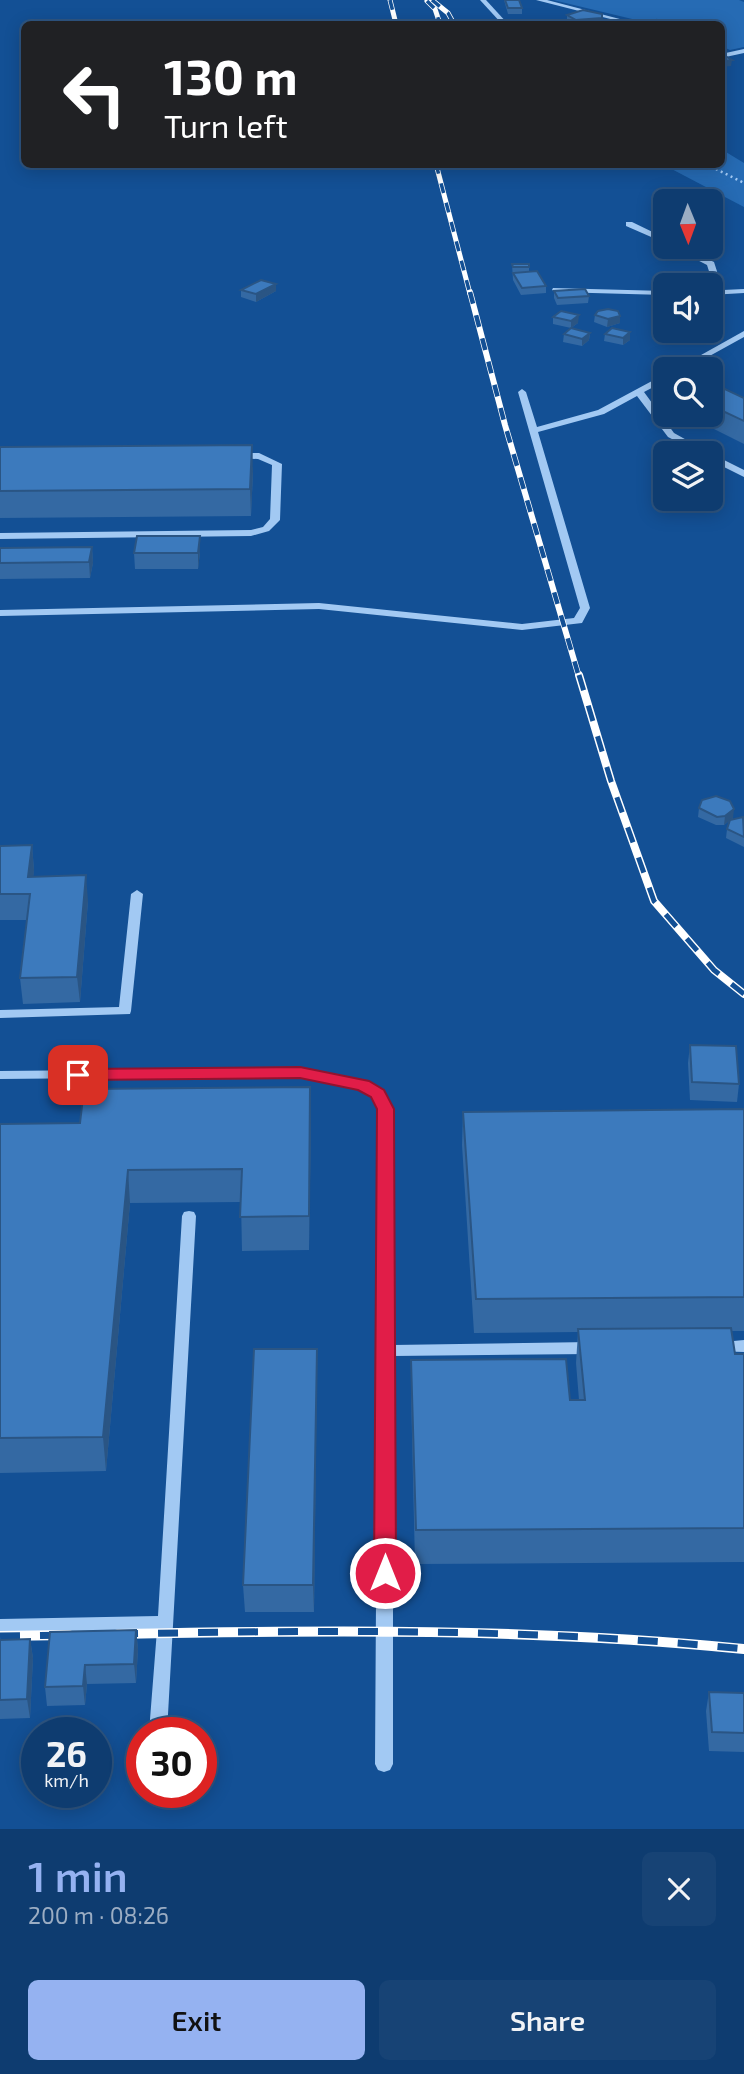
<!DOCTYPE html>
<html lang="en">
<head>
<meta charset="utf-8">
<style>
	:root { --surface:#0e3c70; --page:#174375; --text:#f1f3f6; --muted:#9badc3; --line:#2e5683; --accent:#95b2f1 }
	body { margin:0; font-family:"Exo 2",sans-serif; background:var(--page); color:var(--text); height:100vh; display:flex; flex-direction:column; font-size:26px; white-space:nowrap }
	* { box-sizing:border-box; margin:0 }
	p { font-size:23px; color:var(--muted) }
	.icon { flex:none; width:38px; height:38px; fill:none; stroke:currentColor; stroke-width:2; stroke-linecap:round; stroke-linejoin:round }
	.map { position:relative; height:1829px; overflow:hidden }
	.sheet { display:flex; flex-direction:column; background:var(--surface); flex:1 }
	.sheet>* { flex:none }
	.top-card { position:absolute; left:21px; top:21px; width:704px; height:147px; border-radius:10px; box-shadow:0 4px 18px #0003,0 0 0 2px var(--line); background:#202124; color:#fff; overflow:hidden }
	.needle { width:46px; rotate:179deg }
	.buttons { position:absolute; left:653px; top:189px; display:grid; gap:14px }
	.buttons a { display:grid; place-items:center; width:70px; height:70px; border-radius:10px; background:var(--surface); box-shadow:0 4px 18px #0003,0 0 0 2px var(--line); font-size:35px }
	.speed { position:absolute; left:21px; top:1717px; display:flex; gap:14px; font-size:35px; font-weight:700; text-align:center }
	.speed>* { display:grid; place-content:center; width:91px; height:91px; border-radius:50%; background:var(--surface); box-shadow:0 4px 18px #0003,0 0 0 2px var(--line); line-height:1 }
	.speed small { font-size:18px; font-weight:400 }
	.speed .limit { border:10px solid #d22; background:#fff; color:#111 }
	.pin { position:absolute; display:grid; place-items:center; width:60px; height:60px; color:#fff; margin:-30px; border-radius:14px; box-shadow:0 4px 10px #0006 }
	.me { position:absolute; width:77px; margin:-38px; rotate:0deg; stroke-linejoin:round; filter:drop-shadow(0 0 5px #0008) }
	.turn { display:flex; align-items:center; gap:24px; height:147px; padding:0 28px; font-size:32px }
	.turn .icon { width:91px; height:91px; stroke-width:2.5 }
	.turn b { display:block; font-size:49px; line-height:60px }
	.round { display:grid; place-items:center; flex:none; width:74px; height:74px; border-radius:10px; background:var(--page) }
	.overview { display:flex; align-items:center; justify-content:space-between; height:119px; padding:0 28px }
	h1 { font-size:42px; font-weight:600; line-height:52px; color:var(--accent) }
	.cta { display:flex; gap:14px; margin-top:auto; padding:14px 28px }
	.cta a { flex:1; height:80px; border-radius:10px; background:var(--accent); color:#111; font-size:28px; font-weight:600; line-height:80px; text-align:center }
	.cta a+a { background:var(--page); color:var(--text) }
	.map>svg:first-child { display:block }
</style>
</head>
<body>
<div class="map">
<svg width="744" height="1829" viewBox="0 0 744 1829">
	<rect width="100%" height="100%" fill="#135095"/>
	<g fill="#266bb4">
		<path d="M553,0H739L744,2V47L730,50L721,46V24H653Z"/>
		<path d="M721,149L744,163V207L664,165L721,164Z"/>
	</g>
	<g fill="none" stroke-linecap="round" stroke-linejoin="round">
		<path stroke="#a2c9f3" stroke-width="2.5" stroke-dasharray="2 3.5" stroke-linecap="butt" d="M706,164L744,183"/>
		<g fill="#a2c9f3" fill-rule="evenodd">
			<path d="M480,0H486L508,24H502Z"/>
			<path d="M536,0H547L639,24H630Z"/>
			<path d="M744,49V53L721,58V54Z"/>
			<path d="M626,222H632L665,238V243L626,226Z"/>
			<path d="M672,247H682L714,262L723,290L744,289V293L710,295V291L715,290L707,265Z"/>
			<path d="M553,288L665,291V295L556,292L552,290Z"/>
			<path d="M744,331V337L686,369H676Z"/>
			<path d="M665,374V381L644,392L674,433L710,453H699L668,437L637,396L604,414L538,432L590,608L582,623L522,630L319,609L0,616V610L319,603L522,624L574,618L580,608L518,392L522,389L526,392L537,427L598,410Z"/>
			<path d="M237,453H259L282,464L280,520L269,531L251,536L0,539V533L251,530L263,527L270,519L272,465L258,459L234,458V454Z"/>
			<path d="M710,453L744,470V477L710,460Z"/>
			<path d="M137,890L143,894L131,1011L130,1014L0,1018V1010L119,1007L131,894Z"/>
			<path d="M300,1068L368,1082L383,1091L393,1109V1345L591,1342L596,1344L599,1348L596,1352L591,1354L393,1356V1764L390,1770L384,1772L378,1770L375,1764L379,1109L373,1097L359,1089L300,1076L0,1079V1071Z"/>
			<path d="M189,1211L194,1212L196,1216L167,1732H149L157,1630L0,1633V1619L158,1616L182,1216L184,1212Z"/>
			<path d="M744,1340V1352L713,1351L710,1347L713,1343Z"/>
		</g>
		<defs>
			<g id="rail-far3">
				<path d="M390,0L396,24"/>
				<path d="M432,0L448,13L454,24"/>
				<path d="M427,1L435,9L440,24"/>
				<path d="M436,164L470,294"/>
			</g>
			<path id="rail-far2" d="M470,292L505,425L579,677"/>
			<path id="rail-far1" d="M579,675L611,781L654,901L714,970L744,994"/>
			<g id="rail">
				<path d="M118,1634C327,1630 535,1628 744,1649"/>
				<path d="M0,1636L69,1635"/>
			</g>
		</defs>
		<use href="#rail-far3" stroke="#fff" stroke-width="5"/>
		<use href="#rail-far2" stroke="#fff" stroke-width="6"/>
		<use href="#rail-far1" stroke="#fff" stroke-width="8"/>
		<use href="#rail" stroke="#fff" stroke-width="10"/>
		<use href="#rail-far3" stroke="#135095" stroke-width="3.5" stroke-dasharray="10" stroke-linecap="butt"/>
		<use href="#rail-far2" stroke="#135095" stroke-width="4.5" stroke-dasharray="12" stroke-linecap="butt"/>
		<use href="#rail-far1" stroke="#135095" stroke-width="5" stroke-dasharray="16" stroke-linecap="butt"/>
		<use href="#rail" stroke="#135095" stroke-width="7" stroke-dasharray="20" stroke-linecap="butt"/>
	</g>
	<g fill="#3469a3">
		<path d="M504,0H519L522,8V14H508Z"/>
		<path d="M602,14V24H567V15Z"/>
		<path d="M512,264L529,267V272L546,286V293L521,295L513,280Z"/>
		<path d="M241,290L276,291L256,302L241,297Z"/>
		<path d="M554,291L589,296L588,303L557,305L554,298Z"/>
		<path d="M595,315L620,323L607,327L594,322Z"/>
		<path d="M553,317L578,323L571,328L553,324Z"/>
		<path d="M630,332V340L623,345L604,341L605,334Z"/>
		<path d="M590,333L589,340L582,346L563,342L564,334Z"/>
		<path d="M710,382L744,398V444L686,415H710Z"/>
		<path d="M0,447L253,472L251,516L0,518Z"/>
		<path d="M200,536V552L198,569H135L134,553Z"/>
		<path d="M92,547L93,563L90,578L0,579V548Z"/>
		<path d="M699,808L733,818L731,820L744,817V847L726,838L727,829L729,821L724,825H716L698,817Z"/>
		<path d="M32,845L34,870L33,877L88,901L80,1002L23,1004L20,978L27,920H0V846Z"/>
		<path d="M690,1045L739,1084L737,1102L690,1100L688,1063Z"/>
		<path d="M744,1109V1331H731L735,1354H744V1562L415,1564L411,1393V1360L570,1400H579L576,1363L578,1332L474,1333L462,1145L463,1112Z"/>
		<path d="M311,1120L309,1250L242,1251L241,1202L130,1203L106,1471L0,1473V1124Z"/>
		<path d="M317,1349L314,1612H245L243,1585Z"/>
		<path d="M136,1630L138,1649L136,1683L87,1684L85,1705L47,1706L45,1687Z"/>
		<path d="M30,1639L33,1658L30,1718L0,1719V1640Z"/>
		<path d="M709,1692L744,1693V1752L709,1751L706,1711Z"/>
	</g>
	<g fill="#2a5584">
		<path d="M602,18V24H576V20Z"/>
		<path d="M724,44V50L721,51V45Z"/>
		<path d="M732,60L731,66L721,67V61Z"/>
		<path d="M276,284V291L256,302V294Z"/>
		<path d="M579,315L578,323L571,328V321Z"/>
		<path d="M620,316V323L607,327L608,319Z"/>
		<path d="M630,332V340L623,345V338Z"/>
		<path d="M590,333L589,340L582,346V339Z"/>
		<path d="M252,445L253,472L251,516L250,489Z"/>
		<path d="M200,536V552L198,569V553Z"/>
		<path d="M92,547L93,563L90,578L89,562Z"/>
		<path d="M734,809L733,818L724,825L725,816Z"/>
		<path d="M32,845L34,870L31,902L28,877Z"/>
		<path d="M86,875L88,901L80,1002L77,977Z"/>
		<path d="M310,1087L311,1120L309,1250V1216Z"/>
		<path d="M128,1170L130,1203L106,1471L103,1437Z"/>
		<path d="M317,1349V1376L314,1612L313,1585Z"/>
		<path d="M136,1630L138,1649L136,1683L134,1664Z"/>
		<path d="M30,1639L33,1658L30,1718L27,1699Z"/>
		<path d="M85,1665L87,1684L85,1705L83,1686Z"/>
	</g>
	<g fill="#3c7abd" stroke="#2a5584" stroke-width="2">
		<path d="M505,0H519L522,8H508Z"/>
		<path d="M583,10L602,14V18L576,20L567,15Z"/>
		<path d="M657,20L671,24H662L656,22Z"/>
		<path d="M532,22L544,24H526Z"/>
		<path d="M721,56H725L732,60L721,61Z"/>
		<path d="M512,264H529V267H513Z"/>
		<path d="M537,271L546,286L522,288L513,273Z"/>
		<path d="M261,280L276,284L256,294L241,290Z"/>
		<path d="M585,289L589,296L558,298L554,291Z"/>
		<path d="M608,309L618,311L620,316L608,319L595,315L598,311Z"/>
		<path d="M561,311L579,315L571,321L553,317Z"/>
		<path d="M571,328L590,333L582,339L564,334Z"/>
		<path d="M612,328L630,332L623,338L605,334Z"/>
		<path d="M710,382L744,398V421L710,405Z"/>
		<path d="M252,445L250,489L0,491V447Z"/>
		<path d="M137,536H200L198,553H134Z"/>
		<path d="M92,547L89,562L0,563V548Z"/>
		<path d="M716,796L730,801L734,809L725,816L717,817L699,808L702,800Z"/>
		<path d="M743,817L744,837L727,829L730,820Z"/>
		<path d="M32,845L28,877L86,875L77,977L20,978L30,894H0V846Z"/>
		<path d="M690,1045L736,1046L739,1084L692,1082Z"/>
		<path d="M310,1087L309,1216L240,1217L242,1169L128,1170L103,1437L0,1438V1124L80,1123L84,1089Z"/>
		<path d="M744,1109V1297L476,1299L463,1112Z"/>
		<path d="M731,1328L735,1354H744V1528L416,1530L411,1360L566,1359L570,1400H585L578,1329Z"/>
		<path d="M254,1349H317L313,1585H243Z"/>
		<path d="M136,1630L134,1664L85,1665L83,1686L45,1687L50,1632Z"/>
		<path d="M30,1639L27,1699L0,1700V1640Z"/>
		<path d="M709,1692L744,1693V1733L712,1732Z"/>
	</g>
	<path fill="#e11d48" stroke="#92132f" stroke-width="2" d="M300,1067L369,1081L384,1090L394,1109L396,1573L393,1579L385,1582L377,1579L374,1573L377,1109L371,1097L358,1090L300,1078L78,1080L70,1075L78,1069Z"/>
</svg>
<div class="buttons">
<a><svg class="needle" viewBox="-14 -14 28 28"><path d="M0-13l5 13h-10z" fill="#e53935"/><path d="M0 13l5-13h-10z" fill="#9badc3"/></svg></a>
<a><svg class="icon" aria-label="sound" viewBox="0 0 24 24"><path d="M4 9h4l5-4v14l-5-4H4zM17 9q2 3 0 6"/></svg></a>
<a><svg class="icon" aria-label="search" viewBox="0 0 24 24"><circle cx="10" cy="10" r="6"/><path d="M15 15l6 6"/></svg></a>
<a><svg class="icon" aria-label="layers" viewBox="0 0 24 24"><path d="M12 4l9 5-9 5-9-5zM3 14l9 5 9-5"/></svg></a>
</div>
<div class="speed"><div>26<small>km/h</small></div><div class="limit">30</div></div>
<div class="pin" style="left:78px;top:1075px;background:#d93025"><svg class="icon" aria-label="arrive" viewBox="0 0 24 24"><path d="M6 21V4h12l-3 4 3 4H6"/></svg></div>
<svg class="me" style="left:385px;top:1573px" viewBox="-20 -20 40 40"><circle r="17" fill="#e11d48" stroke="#fff" stroke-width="3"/><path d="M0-11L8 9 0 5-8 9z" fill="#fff"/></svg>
<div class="top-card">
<div class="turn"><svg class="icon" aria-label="left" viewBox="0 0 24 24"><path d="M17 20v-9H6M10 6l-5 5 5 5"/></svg><div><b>130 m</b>Turn left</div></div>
</div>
</div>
<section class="sheet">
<div class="overview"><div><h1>1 min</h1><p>200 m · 08:26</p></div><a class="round"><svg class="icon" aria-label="close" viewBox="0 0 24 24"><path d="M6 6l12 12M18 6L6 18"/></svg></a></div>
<div class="cta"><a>Exit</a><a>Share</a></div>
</section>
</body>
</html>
